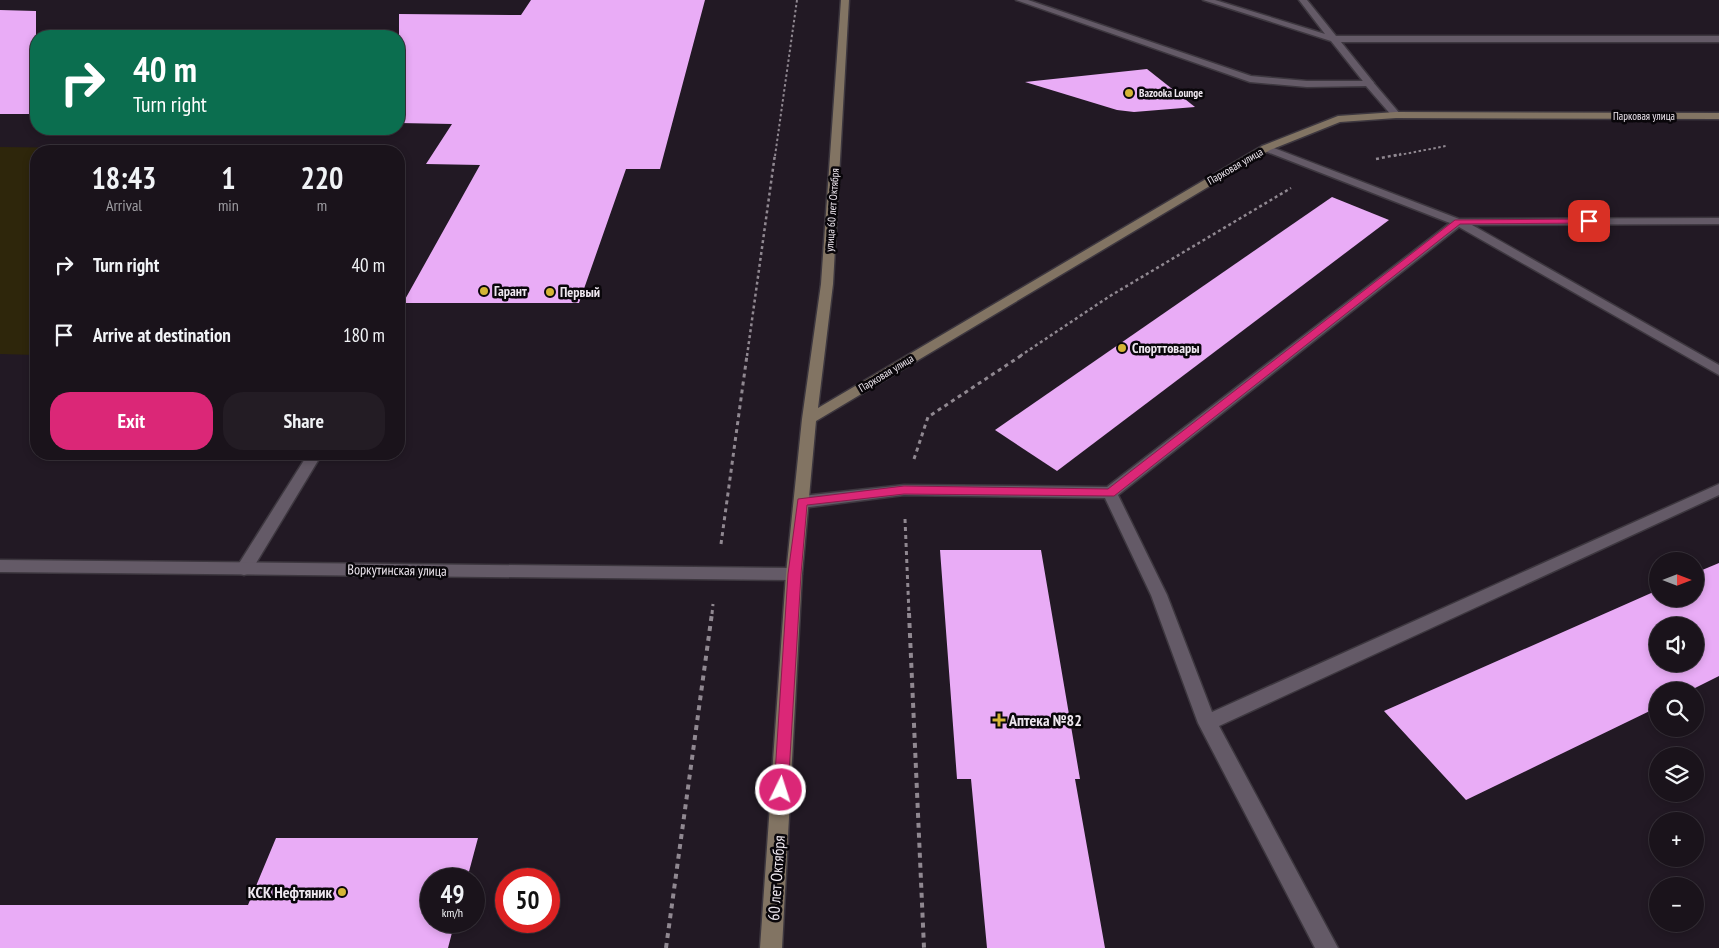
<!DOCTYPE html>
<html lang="en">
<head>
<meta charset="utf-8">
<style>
	:root { --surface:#1a131b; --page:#231c24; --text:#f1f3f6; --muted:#9f9ea3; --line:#38323a; --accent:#db2777 }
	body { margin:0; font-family:"PT Sans Narrow",sans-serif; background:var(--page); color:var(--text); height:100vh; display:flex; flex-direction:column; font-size:19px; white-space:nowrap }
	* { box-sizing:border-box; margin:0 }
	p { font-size:16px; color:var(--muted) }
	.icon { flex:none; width:28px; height:28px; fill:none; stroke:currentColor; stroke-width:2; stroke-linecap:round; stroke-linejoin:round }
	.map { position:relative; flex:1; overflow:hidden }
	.side { position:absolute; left:30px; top:145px; width:375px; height:315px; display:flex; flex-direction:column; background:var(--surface); border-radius:20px; box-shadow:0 2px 8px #0003,0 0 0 1px var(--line) }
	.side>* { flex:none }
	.banner { position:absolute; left:30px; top:30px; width:375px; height:105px; border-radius:20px; box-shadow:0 2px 8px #0003,0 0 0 1px var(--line); background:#0b6e4f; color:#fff; overflow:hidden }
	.needle { width:32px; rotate:90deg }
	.fabs { position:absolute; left:1649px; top:552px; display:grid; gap:10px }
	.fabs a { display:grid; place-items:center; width:55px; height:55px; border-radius:50%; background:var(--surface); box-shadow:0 2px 8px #0003,0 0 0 1px var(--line); font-size:25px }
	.speed { position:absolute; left:420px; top:868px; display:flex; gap:10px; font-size:25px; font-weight:700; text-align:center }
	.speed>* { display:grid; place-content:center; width:65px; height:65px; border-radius:50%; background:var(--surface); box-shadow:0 2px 8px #0003,0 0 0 1px var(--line); line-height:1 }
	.speed small { font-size:12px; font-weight:400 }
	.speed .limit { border:8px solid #d22; background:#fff; color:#111 }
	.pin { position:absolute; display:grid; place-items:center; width:42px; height:42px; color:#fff; margin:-21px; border-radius:10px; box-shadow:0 2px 8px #0006 }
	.me { position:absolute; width:55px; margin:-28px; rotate:4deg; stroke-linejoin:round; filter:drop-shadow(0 0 4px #0008) }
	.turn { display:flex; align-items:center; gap:18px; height:105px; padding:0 20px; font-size:22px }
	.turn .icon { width:65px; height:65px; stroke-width:2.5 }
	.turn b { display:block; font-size:35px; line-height:42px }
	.eta { display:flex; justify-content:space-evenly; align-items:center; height:85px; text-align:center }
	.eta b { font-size:30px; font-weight:600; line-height:35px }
	.button { display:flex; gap:10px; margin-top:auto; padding:10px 20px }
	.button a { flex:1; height:58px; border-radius:20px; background:var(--accent); color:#fff; font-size:20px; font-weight:600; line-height:58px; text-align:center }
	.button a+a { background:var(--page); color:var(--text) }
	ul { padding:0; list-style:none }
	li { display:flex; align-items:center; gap:15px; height:70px; padding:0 20px }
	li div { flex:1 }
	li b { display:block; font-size:19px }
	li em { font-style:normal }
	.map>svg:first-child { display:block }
</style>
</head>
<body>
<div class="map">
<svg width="1719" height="948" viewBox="0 0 1719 948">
	<rect width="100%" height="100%" fill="#221924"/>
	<path fill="#2e260b" d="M0,147L259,150L282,151H36V355L0,354Z"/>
	<g fill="#e9acf6" fill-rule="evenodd">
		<path d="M531,0H705L660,169H626L579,303H403L480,165L426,164L452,124L399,123V14L521,15Z"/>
		<path d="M0,10L36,11V114H0Z"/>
		<path d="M1147,69L1195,107L1134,112L1117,110L1025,82Z"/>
		<path d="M1332,197L1389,220L1057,471L995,430Z"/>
		<path d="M940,550H1041L1080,779H1075L1105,948H987L971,779H957Z"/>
		<path d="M1719,563V676L1689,691H1658V707L1466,800L1384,711L1658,590V599H1695V573ZM1658,626H1695V664H1658Z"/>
		<path d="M276,838H478L467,879H431V921H455L448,948H0V905H248Z"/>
	</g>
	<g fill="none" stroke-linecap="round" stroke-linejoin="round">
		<defs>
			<g id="lane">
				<path d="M1203,0H1215L1325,34L1299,0H1307L1336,36H1719V42H1341L1374,83L1369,86L1366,85L1331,41Z"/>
				<path d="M1266,145L1459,219L1719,218V224L1472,225L1719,365V375L1459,227L1118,495L1167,595L1212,712L1719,484V495L1219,726L1338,948H1315L1198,723L1151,595L1105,498L904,495L802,508L797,506L794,502L797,498L802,496L904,485L1107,487L1450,223L1262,150V146Z"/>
				<path d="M308,454H322L250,573L244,575L238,573L236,569L238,565Z"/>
			</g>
			<g id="street">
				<path d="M1016,0H1028L1251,76L1307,81H1372L1401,115L1393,117L1366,86L1307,87L1250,82Z"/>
				<path d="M0,560L794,568L800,569L802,574L800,579L794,580L0,572Z"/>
			</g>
			<path id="secondary" d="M841,0H849L833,284L818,408L1262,146L1338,116L1396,112L1719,113V119L1396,118L1340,122L1270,150L816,421L802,574L782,948H760L786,574L802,419L821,284Z"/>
		</defs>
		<use href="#lane" stroke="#3d373f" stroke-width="3"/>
		<use href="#street" stroke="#3d373f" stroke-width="3"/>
		<use href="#secondary" stroke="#3d373f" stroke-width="3"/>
		<g stroke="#908891" stroke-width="2" stroke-dasharray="2.5 2.5" stroke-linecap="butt">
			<path d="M775,156L797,0"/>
			<path d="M1394,156L1446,146"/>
		</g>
		<g stroke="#908891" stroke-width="2.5" stroke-dasharray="3 3" stroke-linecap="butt">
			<path d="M1376,159L1401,154"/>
			<path d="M747,356L775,154"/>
			<path d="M1020,356L1110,296L1291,188"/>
		</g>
		<g stroke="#908891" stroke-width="3" stroke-dasharray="4 4" stroke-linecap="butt">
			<path d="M914,459L928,417L1022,355"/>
			<path d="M905,519L909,614"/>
			<path d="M721,544L747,355"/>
			<path d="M712,614L713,604"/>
		</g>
		<g stroke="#908891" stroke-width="4" stroke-dasharray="5 5" stroke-linecap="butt">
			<path d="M909,613L924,948"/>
			<path d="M666,948L712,613"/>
		</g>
		<use href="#lane" fill="#645a67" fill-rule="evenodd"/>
		<use href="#street" fill="#645a67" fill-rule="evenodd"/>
		<use href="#secondary" fill="#827463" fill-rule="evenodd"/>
	</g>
	<path fill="#db2777" stroke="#8e194d" d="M1589,219L1593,221L1592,223L1460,224L1114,496L904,494L807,505L801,574L788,790L786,795L781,797L776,795L774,790L788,574L798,499L904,486L1108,489L1455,220Z"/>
	<g fill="#d5b535" stroke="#09060a" stroke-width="2">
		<circle cx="1129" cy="93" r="5"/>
		<circle cx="484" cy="291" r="5"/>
		<circle cx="550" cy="292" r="5"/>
		<circle cx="1122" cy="348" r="5"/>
		<path d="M996.5 712.5h5v5h5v5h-5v5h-5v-5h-5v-5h5z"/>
		<circle cx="342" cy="892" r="5"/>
	</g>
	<g text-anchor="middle" stroke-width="5" stroke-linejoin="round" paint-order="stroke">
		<g font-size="11" font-weight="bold" fill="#eee7ef" stroke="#09060a" text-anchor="start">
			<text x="1139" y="97">Bazooka Lounge</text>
		</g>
		<g font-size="11" fill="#eee7ef" stroke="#09060a">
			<text x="1644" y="120">Парковая улица</text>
			<text transform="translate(1235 166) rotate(-30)" y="4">Парковая улица</text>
			<text transform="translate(832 210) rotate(-86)" y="4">улица 60 лет Октября</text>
			<text transform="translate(886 373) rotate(-31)" y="4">Парковая улица</text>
		</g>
		<g font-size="14" font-weight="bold" fill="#eee7ef" stroke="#09060a" text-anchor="start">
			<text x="494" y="296">Гарант</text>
			<text x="560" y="297">Первый</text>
			<text x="1132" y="353">Спорттовары</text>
		</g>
		<g font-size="14" fill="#eee7ef" stroke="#09060a">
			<text transform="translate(397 570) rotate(1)" y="5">Воркутинская улица</text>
		</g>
		<g font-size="16" font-weight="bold" fill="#eee7ef" stroke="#09060a" text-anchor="start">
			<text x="1009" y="726">Аптека №82</text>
			<text x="332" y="898" text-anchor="end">КСК Нефтяник</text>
		</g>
		<g font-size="16" fill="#eee7ef" stroke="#09060a">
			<text transform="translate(776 878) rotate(-86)" y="6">60 лет Октября</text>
		</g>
	</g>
</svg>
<div class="fabs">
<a><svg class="needle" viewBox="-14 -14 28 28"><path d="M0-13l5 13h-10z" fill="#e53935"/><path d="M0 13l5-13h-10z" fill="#9f9ea3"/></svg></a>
<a><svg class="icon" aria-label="sound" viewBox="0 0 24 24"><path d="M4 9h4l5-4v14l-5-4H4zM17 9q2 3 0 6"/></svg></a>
<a><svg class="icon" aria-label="search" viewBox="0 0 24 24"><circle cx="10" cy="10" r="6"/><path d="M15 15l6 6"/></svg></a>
<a><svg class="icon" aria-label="layers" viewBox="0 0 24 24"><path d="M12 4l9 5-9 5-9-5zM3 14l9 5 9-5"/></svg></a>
<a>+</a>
<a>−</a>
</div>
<div class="speed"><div>49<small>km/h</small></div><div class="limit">50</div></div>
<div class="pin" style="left:1589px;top:221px;background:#d93025"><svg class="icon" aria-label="arrive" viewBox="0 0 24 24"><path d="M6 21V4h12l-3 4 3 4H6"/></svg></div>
<svg class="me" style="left:781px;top:790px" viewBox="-20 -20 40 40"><circle r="17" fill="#db2777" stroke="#fff" stroke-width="3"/><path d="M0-11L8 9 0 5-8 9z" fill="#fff"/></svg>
<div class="banner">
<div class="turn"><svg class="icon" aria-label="right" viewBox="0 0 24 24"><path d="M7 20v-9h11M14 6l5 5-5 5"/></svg><div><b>40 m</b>Turn right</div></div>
</div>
<section class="side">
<div class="eta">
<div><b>18:43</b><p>Arrival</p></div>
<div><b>1</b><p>min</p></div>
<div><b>220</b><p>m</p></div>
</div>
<ul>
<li><svg class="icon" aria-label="right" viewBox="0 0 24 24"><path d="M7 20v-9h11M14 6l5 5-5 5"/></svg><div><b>Turn right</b></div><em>40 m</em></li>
<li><svg class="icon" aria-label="arrive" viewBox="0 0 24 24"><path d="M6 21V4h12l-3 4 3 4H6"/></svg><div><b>Arrive at destination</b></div><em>180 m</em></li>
</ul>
<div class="button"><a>Exit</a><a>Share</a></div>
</section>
</div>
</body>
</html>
